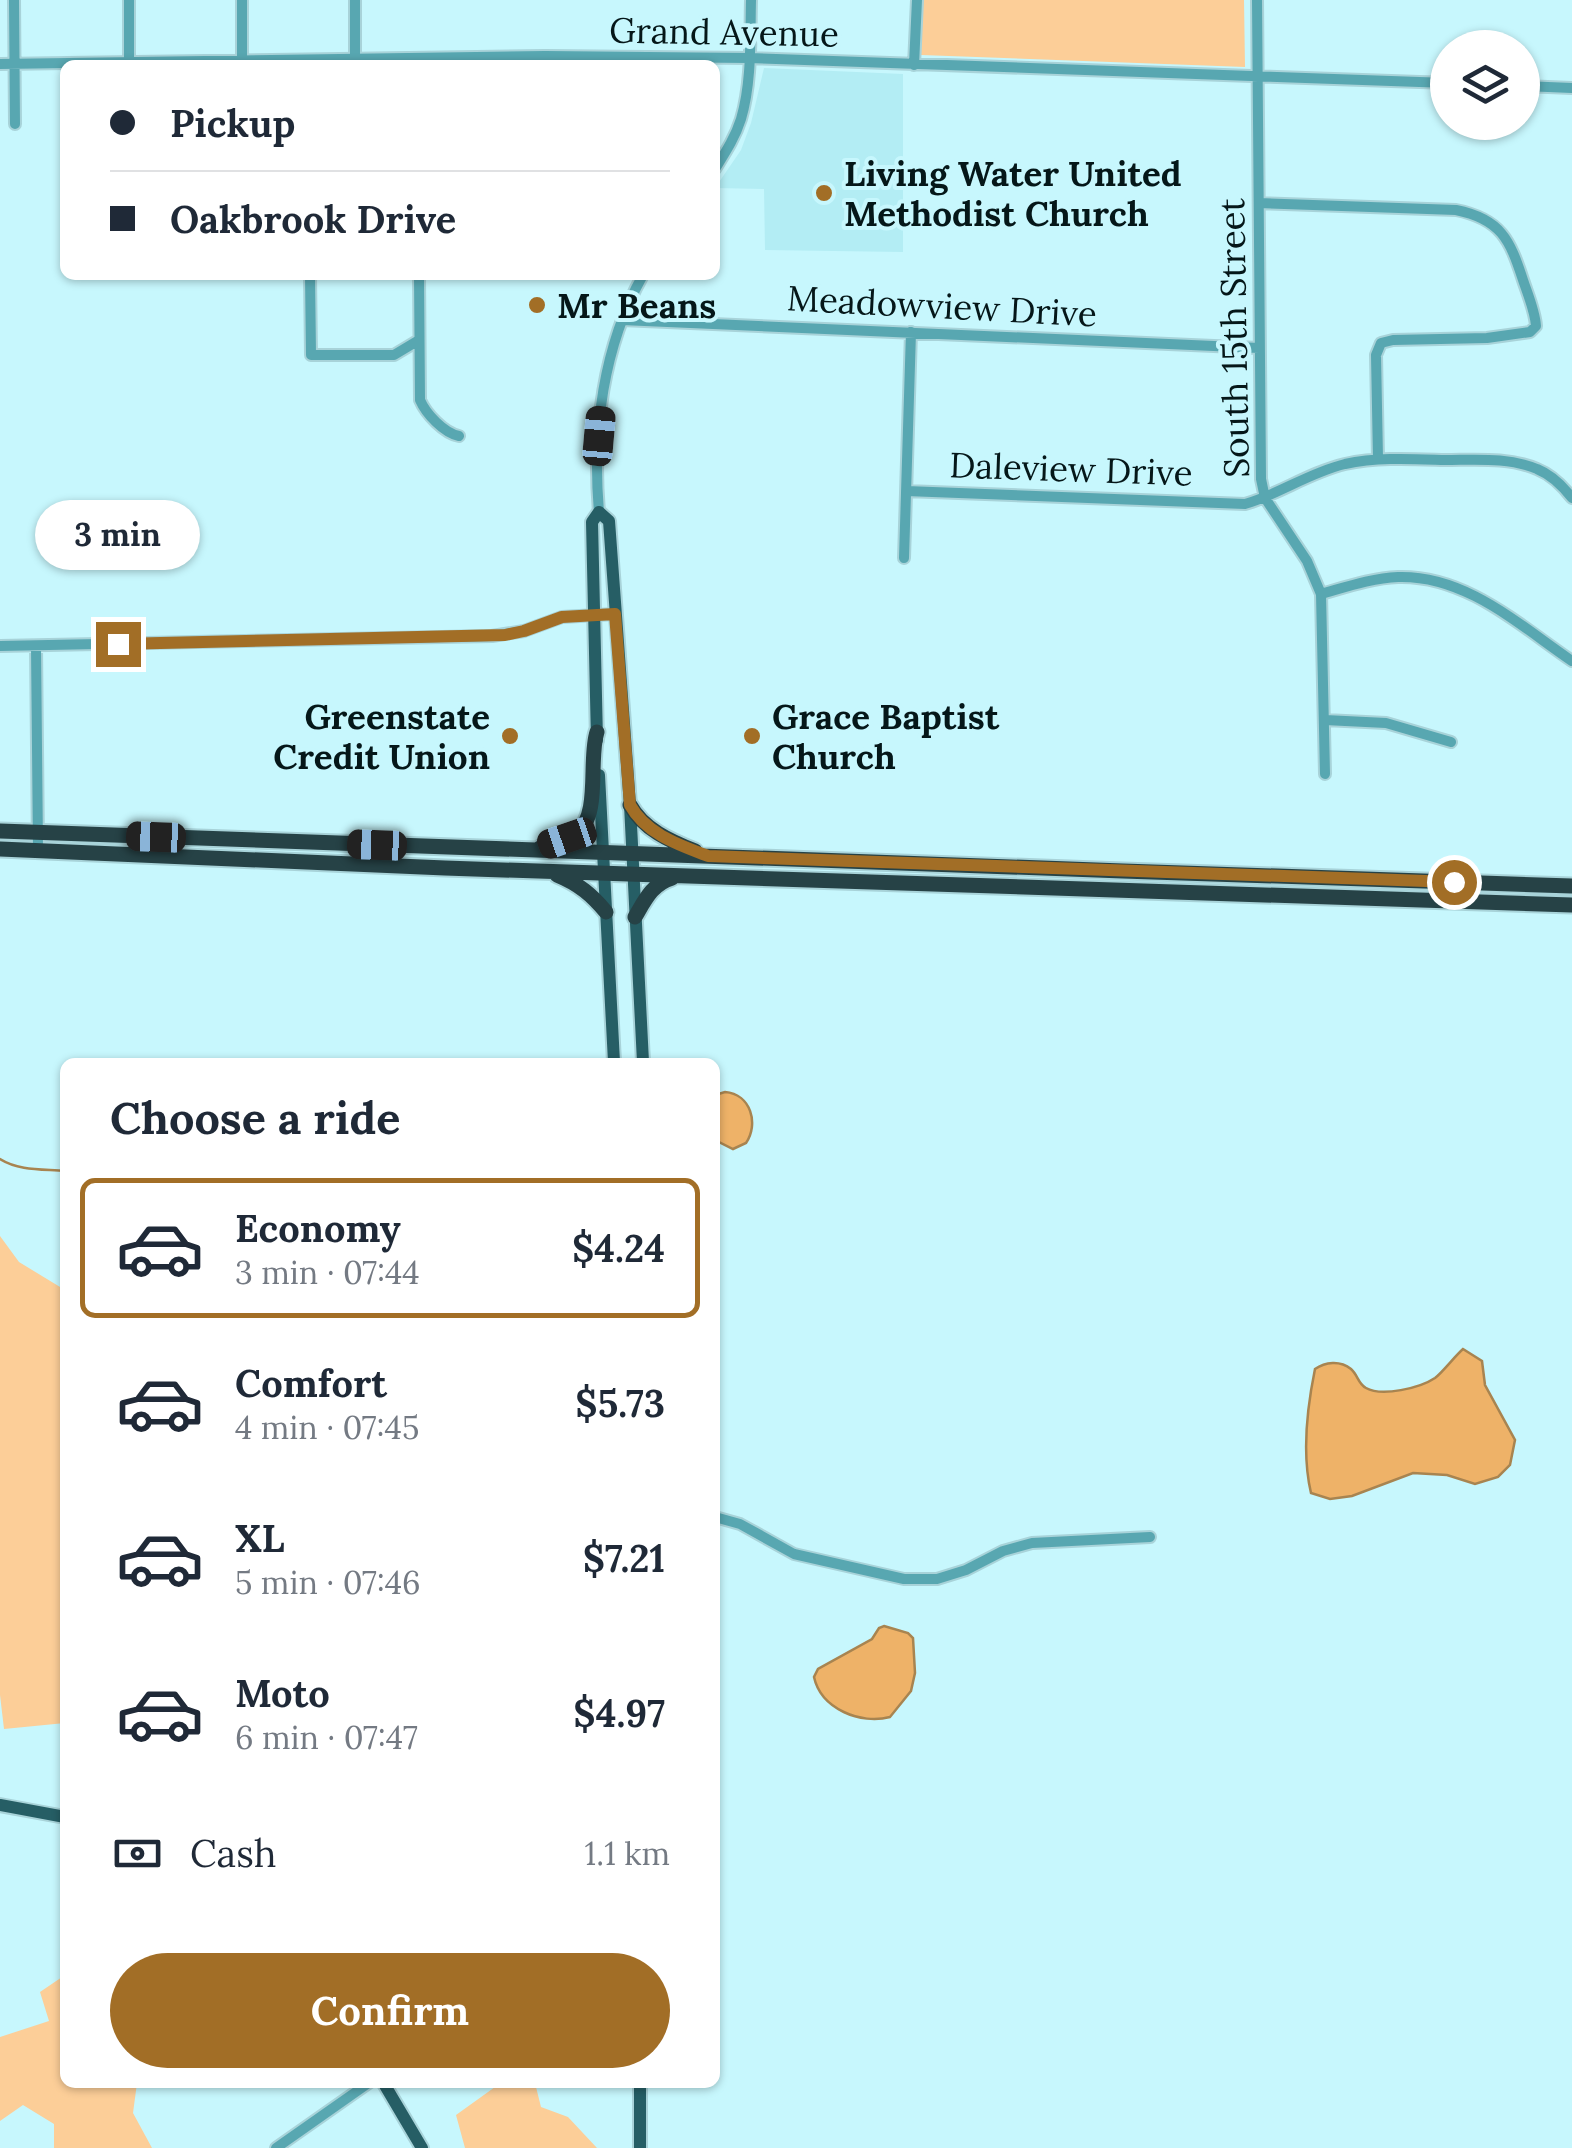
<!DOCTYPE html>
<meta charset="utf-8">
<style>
:root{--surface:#fff;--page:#f6f6f7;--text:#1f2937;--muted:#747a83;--line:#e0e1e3;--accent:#a26e26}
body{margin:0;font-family:Lora,serif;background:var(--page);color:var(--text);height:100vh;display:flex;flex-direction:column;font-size:38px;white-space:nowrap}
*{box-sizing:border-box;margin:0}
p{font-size:32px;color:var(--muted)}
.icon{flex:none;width:55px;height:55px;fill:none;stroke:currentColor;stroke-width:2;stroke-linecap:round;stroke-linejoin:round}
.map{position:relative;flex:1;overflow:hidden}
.side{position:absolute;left:60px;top:1058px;width:660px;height:1030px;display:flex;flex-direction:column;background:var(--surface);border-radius:15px;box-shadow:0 2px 8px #0004}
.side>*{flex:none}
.guide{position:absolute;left:60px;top:60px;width:660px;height:220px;border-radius:15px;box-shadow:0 2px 8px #0004;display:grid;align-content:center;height:220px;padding:0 50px;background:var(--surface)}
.controls{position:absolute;left:1430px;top:30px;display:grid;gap:20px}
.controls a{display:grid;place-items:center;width:110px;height:110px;border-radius:50%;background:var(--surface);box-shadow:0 2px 8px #0004;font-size:50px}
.end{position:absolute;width:45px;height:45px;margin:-22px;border:12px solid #a26e26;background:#fff;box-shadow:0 0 0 5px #fff}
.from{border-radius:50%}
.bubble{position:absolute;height:70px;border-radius:35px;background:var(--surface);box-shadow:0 2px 8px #0004;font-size:32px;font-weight:800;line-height:70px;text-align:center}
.car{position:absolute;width:30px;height:60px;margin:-30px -15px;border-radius:12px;box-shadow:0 0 8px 2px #0007;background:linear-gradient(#222 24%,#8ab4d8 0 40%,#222 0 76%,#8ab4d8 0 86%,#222 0)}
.guide b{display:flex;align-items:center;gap:35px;height:95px;font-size:38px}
.guide b+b{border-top:2px solid var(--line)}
.guide i{width:25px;height:25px;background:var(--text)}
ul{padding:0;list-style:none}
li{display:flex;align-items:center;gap:30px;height:140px;margin:0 20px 15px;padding:0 30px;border:5px solid transparent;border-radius:15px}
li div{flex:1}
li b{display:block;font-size:38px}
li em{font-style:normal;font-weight:800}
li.current{border-color:var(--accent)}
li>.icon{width:90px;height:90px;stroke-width:1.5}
h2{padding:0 50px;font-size:45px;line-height:120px}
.pay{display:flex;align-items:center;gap:25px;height:110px;padding:0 50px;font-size:38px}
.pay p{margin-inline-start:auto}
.primary-button{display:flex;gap:20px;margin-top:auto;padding:20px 50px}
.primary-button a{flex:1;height:115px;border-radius:60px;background:var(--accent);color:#fff;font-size:40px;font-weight:800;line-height:115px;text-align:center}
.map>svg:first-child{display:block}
</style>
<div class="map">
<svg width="1572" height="2148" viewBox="0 0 1572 2148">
<rect width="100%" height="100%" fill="#c7f7fd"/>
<!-- built -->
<path fill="#b3edf4" d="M764,68L903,74V252L765,250L764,189L715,188L741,150L751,123Z"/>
<!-- green -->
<path fill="#fcce98" d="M923,0H1244L1245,67L921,55Z
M0,1236L19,1262L65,1290V1723L4,1729L0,1695Z
M65,1975V2082L137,2083L133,2113L152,2148H54V2124L23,2105L0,2121V2037L49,2021L40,1992Z
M495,2083H535L541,2107L568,2117L597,2148H465L456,2115L495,2087Z"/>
<!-- water -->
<path fill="#eeb268" stroke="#a88450" stroke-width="2.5" d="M725,1092C751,1094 759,1124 746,1143L733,1149L715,1140V1095Z
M1463,1349L1482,1361L1485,1385L1515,1440L1510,1465L1498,1477L1475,1484L1447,1475L1413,1473L1352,1496L1330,1499L1311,1493C1302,1455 1307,1408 1315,1369C1325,1362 1340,1360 1351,1369C1358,1375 1358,1384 1366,1388C1382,1397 1420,1388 1435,1378C1443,1372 1454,1357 1463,1349Z
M884,1626L908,1633L913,1638L915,1673L911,1691L890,1717C861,1725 821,1709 814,1677L818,1669L872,1639L879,1628Z"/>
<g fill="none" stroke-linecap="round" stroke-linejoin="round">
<!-- stream -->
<path stroke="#a88450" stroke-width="2.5" d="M0,1159C19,1171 43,1169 65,1171"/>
<!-- minor casing -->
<g stroke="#a8d3d9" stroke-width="14">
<path id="minor" d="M14,0L15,124
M129,0V62
M355,0V59
M1257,0L1261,479L1265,498L1307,561L1321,594L1325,774
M242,61V0
M0,64L545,56L749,58L1448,83
M914,65L917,0
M1522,86L1572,88
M715,169C725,153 735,138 741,119C752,82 750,39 751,0
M1259,203L1456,210C1501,219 1510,240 1523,280C1528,295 1535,311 1536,326L1530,332L1487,338L1393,340L1381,343L1376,355L1378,459
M310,275L311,355H394L419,340
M419,275L420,400C426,414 444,433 459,436
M622,320L1259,348
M906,491L1245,504C1280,494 1308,473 1345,464C1378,457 1412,459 1445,460C1476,460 1509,457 1537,469C1552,475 1562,485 1572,498
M599,512C592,432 603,346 643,275
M904,558L911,332
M1321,594C1346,587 1372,578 1398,577C1466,575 1519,625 1572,661
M0,646L492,636L524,631L562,617L615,614
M36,646L38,850
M1325,720L1386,723L1451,742
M715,1517L740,1524L794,1554L904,1579H937L966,1570L1003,1551L1032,1543L1150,1537
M276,2148L370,2082"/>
</g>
<!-- major casing -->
<g stroke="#a8d3d9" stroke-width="16">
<path id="major" d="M597,740L592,522L599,512L609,521L630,805L643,1062
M599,775L614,1062
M0,1805L65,1817
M383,2082L422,2148
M640,2148V2082"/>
</g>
<!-- highway casing -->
<g stroke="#a8d3d9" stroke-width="19">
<path id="highway" d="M630,805C643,829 670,841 695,851
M0,831C524,852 1048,868 1572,886
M540,848C552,843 567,840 577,833C601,815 588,759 597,732
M0,849L445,868L1572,905
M557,875C579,884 592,895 606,912
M635,917C645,900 652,884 672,878"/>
</g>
<!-- minor -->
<use href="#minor" stroke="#58a7b1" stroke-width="10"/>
<!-- major -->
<use href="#major" stroke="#265e65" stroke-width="12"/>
<!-- highway -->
<use href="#highway" stroke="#264246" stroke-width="15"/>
</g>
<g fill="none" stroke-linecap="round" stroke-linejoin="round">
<!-- route -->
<path stroke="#a26e26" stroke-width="12" d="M118,644L505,635L524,631L562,617L615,614L630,805C646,834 679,845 708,856L1454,882"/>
</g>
<!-- markers -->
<g fill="#a26e26" stroke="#c7f7fd" stroke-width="4">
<circle cx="824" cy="193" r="10"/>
<circle cx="537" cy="305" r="10"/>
<circle cx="510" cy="736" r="10"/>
<circle cx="752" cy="736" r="10"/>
</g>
<g text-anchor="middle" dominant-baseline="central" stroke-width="8" stroke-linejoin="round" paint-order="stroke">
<!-- street labels -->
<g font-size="35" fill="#051719" stroke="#c7f7fd">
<text transform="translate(724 32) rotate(1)">Grand Avenue</text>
<text transform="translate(942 306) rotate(3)">Meadowview Drive</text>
<text transform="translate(1234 338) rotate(-91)">South 15th Street</text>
<text transform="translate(1071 469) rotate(2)">Daleview Drive</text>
</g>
<!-- poi labels -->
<g font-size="35" font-weight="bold" fill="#051719" stroke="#c7f7fd" text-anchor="start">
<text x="844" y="173">Living Water United<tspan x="844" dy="40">Methodist Church</tspan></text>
<text x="557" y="305">Mr Beans</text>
<text x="490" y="716" text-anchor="end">Greenstate<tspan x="490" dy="40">Credit Union</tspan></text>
<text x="772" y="716">Grace Baptist<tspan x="772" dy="40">Church</tspan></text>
</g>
</g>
</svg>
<div class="controls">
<a><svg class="icon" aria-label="layers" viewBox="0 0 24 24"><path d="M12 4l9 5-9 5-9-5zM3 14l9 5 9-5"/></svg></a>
</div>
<i class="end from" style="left:1454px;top:882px"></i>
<i class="end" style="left:118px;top:644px"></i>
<div class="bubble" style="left:35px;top:500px;width:165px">3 min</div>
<i class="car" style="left:599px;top:436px;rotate:5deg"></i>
<i class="car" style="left:156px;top:837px;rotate:272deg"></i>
<i class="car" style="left:567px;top:838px;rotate:251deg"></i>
<i class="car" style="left:377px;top:845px;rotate:272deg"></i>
<div class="guide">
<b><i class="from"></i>Pickup</b>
<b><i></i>Oakbrook Drive</b>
</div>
<section class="side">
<h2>Choose a ride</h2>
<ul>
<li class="current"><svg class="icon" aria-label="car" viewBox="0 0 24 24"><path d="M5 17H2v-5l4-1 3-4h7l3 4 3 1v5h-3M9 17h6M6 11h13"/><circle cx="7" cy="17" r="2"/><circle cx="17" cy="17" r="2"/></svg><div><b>Economy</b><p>3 min · 07:44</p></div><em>$4.24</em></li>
<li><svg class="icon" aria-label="car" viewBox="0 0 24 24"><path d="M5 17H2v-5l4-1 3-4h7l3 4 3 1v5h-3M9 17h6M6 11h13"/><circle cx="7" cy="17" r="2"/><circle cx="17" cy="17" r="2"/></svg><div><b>Comfort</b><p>4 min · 07:45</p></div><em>$5.73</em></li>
<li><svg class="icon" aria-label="car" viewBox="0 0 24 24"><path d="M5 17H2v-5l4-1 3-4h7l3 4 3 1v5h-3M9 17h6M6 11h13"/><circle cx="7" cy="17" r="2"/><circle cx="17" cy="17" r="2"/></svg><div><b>XL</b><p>5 min · 07:46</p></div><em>$7.21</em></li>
<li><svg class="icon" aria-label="car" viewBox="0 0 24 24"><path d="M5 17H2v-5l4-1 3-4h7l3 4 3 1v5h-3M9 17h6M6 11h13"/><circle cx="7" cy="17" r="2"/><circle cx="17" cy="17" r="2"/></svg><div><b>Moto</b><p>6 min · 07:47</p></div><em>$4.97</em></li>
</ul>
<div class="pay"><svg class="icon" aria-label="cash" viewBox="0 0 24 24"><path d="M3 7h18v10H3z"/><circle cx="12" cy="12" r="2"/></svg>Cash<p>1.1 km</p></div>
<div class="primary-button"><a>Confirm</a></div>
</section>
</div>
